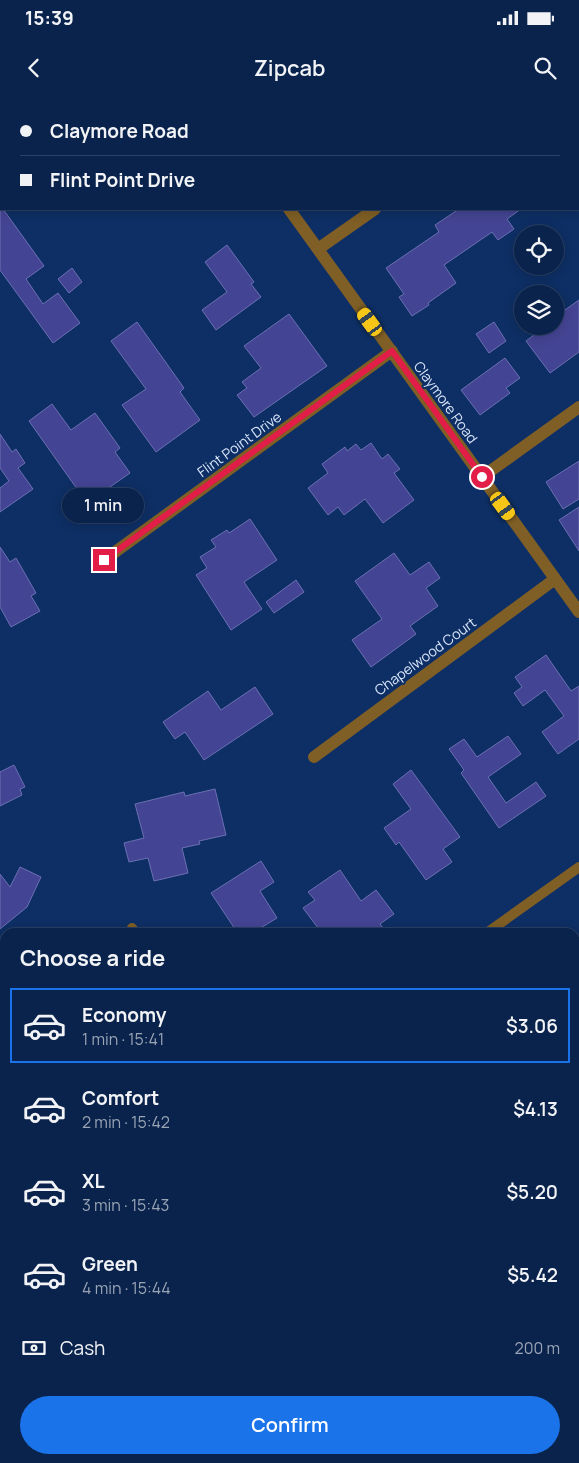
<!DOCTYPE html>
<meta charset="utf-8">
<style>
:root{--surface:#0a234c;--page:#132b53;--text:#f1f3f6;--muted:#99a4b5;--line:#2a4064;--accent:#1a73e8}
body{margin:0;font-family:Manrope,sans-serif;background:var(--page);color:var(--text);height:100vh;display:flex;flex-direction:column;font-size:19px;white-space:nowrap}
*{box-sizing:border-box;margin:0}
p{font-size:16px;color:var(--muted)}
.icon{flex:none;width:28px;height:28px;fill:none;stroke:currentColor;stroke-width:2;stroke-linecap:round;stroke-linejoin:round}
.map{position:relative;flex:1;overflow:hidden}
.sheet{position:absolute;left:0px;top:828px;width:580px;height:536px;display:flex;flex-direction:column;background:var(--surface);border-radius:15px 15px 0 0;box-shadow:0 2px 12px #0003,0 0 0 1px var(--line)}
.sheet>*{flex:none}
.top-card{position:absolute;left:0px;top:0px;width:580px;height:110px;box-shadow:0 2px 12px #0003,0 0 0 1px var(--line);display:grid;align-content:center;height:110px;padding:0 20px;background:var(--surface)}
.fabs{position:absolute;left:514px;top:125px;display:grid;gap:10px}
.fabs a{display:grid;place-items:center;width:50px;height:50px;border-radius:50%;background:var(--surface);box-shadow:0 2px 12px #0003,0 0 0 1px var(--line);font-size:25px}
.end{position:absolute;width:22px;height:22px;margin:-11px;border:6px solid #e11d48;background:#fff;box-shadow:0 0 0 2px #fff}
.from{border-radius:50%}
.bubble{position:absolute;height:35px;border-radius:18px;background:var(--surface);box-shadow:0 2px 12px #0003,0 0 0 1px var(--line);font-size:16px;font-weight:600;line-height:35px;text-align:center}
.car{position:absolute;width:15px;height:30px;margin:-15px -8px;border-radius:6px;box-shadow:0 0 4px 1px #0007;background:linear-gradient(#f5c518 24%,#345 0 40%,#f5c518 0 76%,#345 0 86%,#f5c518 0)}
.top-card b{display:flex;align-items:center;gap:18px;height:48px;font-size:19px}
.top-card b+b{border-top:1px solid var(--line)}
.top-card i{width:12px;height:12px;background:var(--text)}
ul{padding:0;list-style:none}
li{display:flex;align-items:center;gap:15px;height:75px;margin:0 10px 8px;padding:0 10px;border:2px solid transparent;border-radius:0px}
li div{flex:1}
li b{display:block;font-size:19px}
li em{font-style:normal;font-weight:600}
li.selected{border-color:var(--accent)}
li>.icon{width:45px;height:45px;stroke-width:1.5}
h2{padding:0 20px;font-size:22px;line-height:60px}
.pay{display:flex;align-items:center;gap:12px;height:55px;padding:0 20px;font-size:19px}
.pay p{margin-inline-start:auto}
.cta{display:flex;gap:10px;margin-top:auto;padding:10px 20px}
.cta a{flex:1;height:58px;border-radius:30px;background:var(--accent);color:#fff;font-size:20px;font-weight:600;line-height:58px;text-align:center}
.status{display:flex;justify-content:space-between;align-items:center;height:35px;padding:0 25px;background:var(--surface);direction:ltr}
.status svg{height:14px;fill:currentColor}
header{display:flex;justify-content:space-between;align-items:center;height:65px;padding:0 20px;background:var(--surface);font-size:22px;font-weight:600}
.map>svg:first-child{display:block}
</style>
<div class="status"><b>15:39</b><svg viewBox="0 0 49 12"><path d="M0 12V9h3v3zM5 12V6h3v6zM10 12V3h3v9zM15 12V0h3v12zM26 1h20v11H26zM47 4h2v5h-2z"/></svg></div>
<header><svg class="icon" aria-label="back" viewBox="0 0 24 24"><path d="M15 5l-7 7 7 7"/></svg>Zipcab<svg class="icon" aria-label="search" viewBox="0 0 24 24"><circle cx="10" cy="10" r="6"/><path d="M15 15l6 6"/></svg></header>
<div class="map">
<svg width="579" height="1363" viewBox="0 0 579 1363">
<rect width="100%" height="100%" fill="#0e2f65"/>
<!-- building -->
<path fill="#444494" stroke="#6b70b2" d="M0,105L1,109H3L44,166L26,179L43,204L58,193L80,223L53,243L0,170Z
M459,109H521L507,119L514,129L498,140L492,132L444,165L456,183L428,203L429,205L412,216L399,197L404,194L386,168L439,132L435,125Z
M227,145L254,182L251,184L261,197L216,230L202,210L227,192L205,162Z
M72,168L82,182L69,193L58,179Z
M579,200V252L550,273L526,241L546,226H555V217Z
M289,214L327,266L254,317L237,295L247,288L242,282L261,268L244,246Z
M137,222L184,288L180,292L200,320L156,352L122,305L146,289L111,241Z
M494,222L506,241L489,253L476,234Z
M505,258L520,278L506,288L510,293L480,315L461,290Z
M52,304L71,330L95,313L120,348L115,352L130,373L87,403L29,321Z
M0,334L12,352L16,349L25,363L18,368L33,389L0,412V388L9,381L0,368Z
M371,343L382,359L388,354L400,369L394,373L414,400L383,423L365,399L344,415L338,407L328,415L308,388L328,373L322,364L345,347L347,351L356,344L361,350Z
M579,361V399L563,409L546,382Z
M579,407V451L559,420Z
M250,419L277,460L244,482L262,509L231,530L196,475L207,468L200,457L216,447L211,440L227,430L229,433Z
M0,447L10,462L16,458L36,493L31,496L40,511L11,527L0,507Z
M394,453L410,475L429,462L440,478L426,488L438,506L410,526L416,534L371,567L352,540L382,519L355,481Z
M296,480L304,492L274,513L266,502Z
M546,555L571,591L579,586V639L558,654L542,632L564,616L545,590L523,606L514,593L522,587L515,577Z
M255,587L273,614L204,660L185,632L175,639L163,622L208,591L221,610Z
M508,636L521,654L488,677L506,703L536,682L546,696L499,728L461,673L464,670L449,649L464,639L477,657Z
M14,665L25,687L20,689L22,695L0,706V672Z
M411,670L460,737L443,749L452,762L426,780L399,742L396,745L384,728L411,709L393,684Z
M215,689L226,735L199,741L200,744L182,748L188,773L154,781L148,758L129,762L124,743L144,738L135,704L184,692L185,696Z
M261,761L274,782L260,791L277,818L254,832H237L211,793Z
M20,767L41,777L27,807L0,829V774L10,787Z
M340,770L361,801L376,790L394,814L380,824L386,832H321L303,808L315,800L308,792Z"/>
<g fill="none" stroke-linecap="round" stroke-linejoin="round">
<!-- service -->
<path stroke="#7f5f25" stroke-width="10" d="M132,828L135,832
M488,832L579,767
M181,1359L183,1363
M151,1363L153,1359"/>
<!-- minor -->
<path stroke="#7f5f25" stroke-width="12" d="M211,0L212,1
M527,1L529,0
M289,109L579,512
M318,149L375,109
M482,377L579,307
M104,460L392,251
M314,657L555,479"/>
</g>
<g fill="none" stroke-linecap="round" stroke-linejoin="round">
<!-- route -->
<path stroke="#e11d48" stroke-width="6" d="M104,460L392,251L482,377"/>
</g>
<g text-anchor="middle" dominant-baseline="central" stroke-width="4" stroke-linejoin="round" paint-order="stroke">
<!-- street labels -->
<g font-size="14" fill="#dae7fb" stroke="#0e2f65">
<text transform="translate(446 302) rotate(54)">Claymore Road</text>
<text transform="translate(239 344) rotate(-36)">Flint Point Drive</text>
<text transform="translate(425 556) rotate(-36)">Chapelwood Court</text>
</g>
</g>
</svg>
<div class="fabs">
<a><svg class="icon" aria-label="locate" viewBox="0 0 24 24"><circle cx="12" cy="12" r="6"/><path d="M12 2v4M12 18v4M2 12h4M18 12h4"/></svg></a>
<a><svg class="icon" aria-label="layers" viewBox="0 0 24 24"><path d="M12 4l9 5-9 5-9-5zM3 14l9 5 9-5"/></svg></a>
</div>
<i class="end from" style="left:482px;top:377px"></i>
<i class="end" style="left:104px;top:460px"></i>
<div class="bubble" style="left:62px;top:388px;width:82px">1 min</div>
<i class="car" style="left:370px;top:222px;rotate:324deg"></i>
<i class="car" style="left:503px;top:406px;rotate:144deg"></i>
<div class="top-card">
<b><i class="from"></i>Claymore Road</b>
<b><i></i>Flint Point Drive</b>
</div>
<section class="sheet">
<h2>Choose a ride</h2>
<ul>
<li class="selected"><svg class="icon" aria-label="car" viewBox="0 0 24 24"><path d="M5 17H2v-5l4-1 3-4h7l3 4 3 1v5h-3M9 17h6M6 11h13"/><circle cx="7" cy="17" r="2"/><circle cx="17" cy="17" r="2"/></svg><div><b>Economy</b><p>1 min · 15:41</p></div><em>$3.06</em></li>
<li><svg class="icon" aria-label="car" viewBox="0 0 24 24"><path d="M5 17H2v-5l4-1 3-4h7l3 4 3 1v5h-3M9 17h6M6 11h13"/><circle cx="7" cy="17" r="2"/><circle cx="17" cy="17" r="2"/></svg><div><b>Comfort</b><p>2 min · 15:42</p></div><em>$4.13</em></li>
<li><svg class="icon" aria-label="car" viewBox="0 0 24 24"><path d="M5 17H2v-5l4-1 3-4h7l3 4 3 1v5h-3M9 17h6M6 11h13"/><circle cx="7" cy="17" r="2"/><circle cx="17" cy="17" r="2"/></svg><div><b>XL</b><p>3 min · 15:43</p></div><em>$5.20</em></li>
<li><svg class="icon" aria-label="car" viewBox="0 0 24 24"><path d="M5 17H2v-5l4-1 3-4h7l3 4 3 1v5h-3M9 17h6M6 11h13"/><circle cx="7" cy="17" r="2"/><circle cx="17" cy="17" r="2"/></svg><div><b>Green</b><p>4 min · 15:44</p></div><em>$5.42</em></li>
</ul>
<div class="pay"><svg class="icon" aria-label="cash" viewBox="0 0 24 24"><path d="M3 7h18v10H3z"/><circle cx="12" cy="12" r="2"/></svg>Cash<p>200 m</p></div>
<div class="cta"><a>Confirm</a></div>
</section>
</div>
